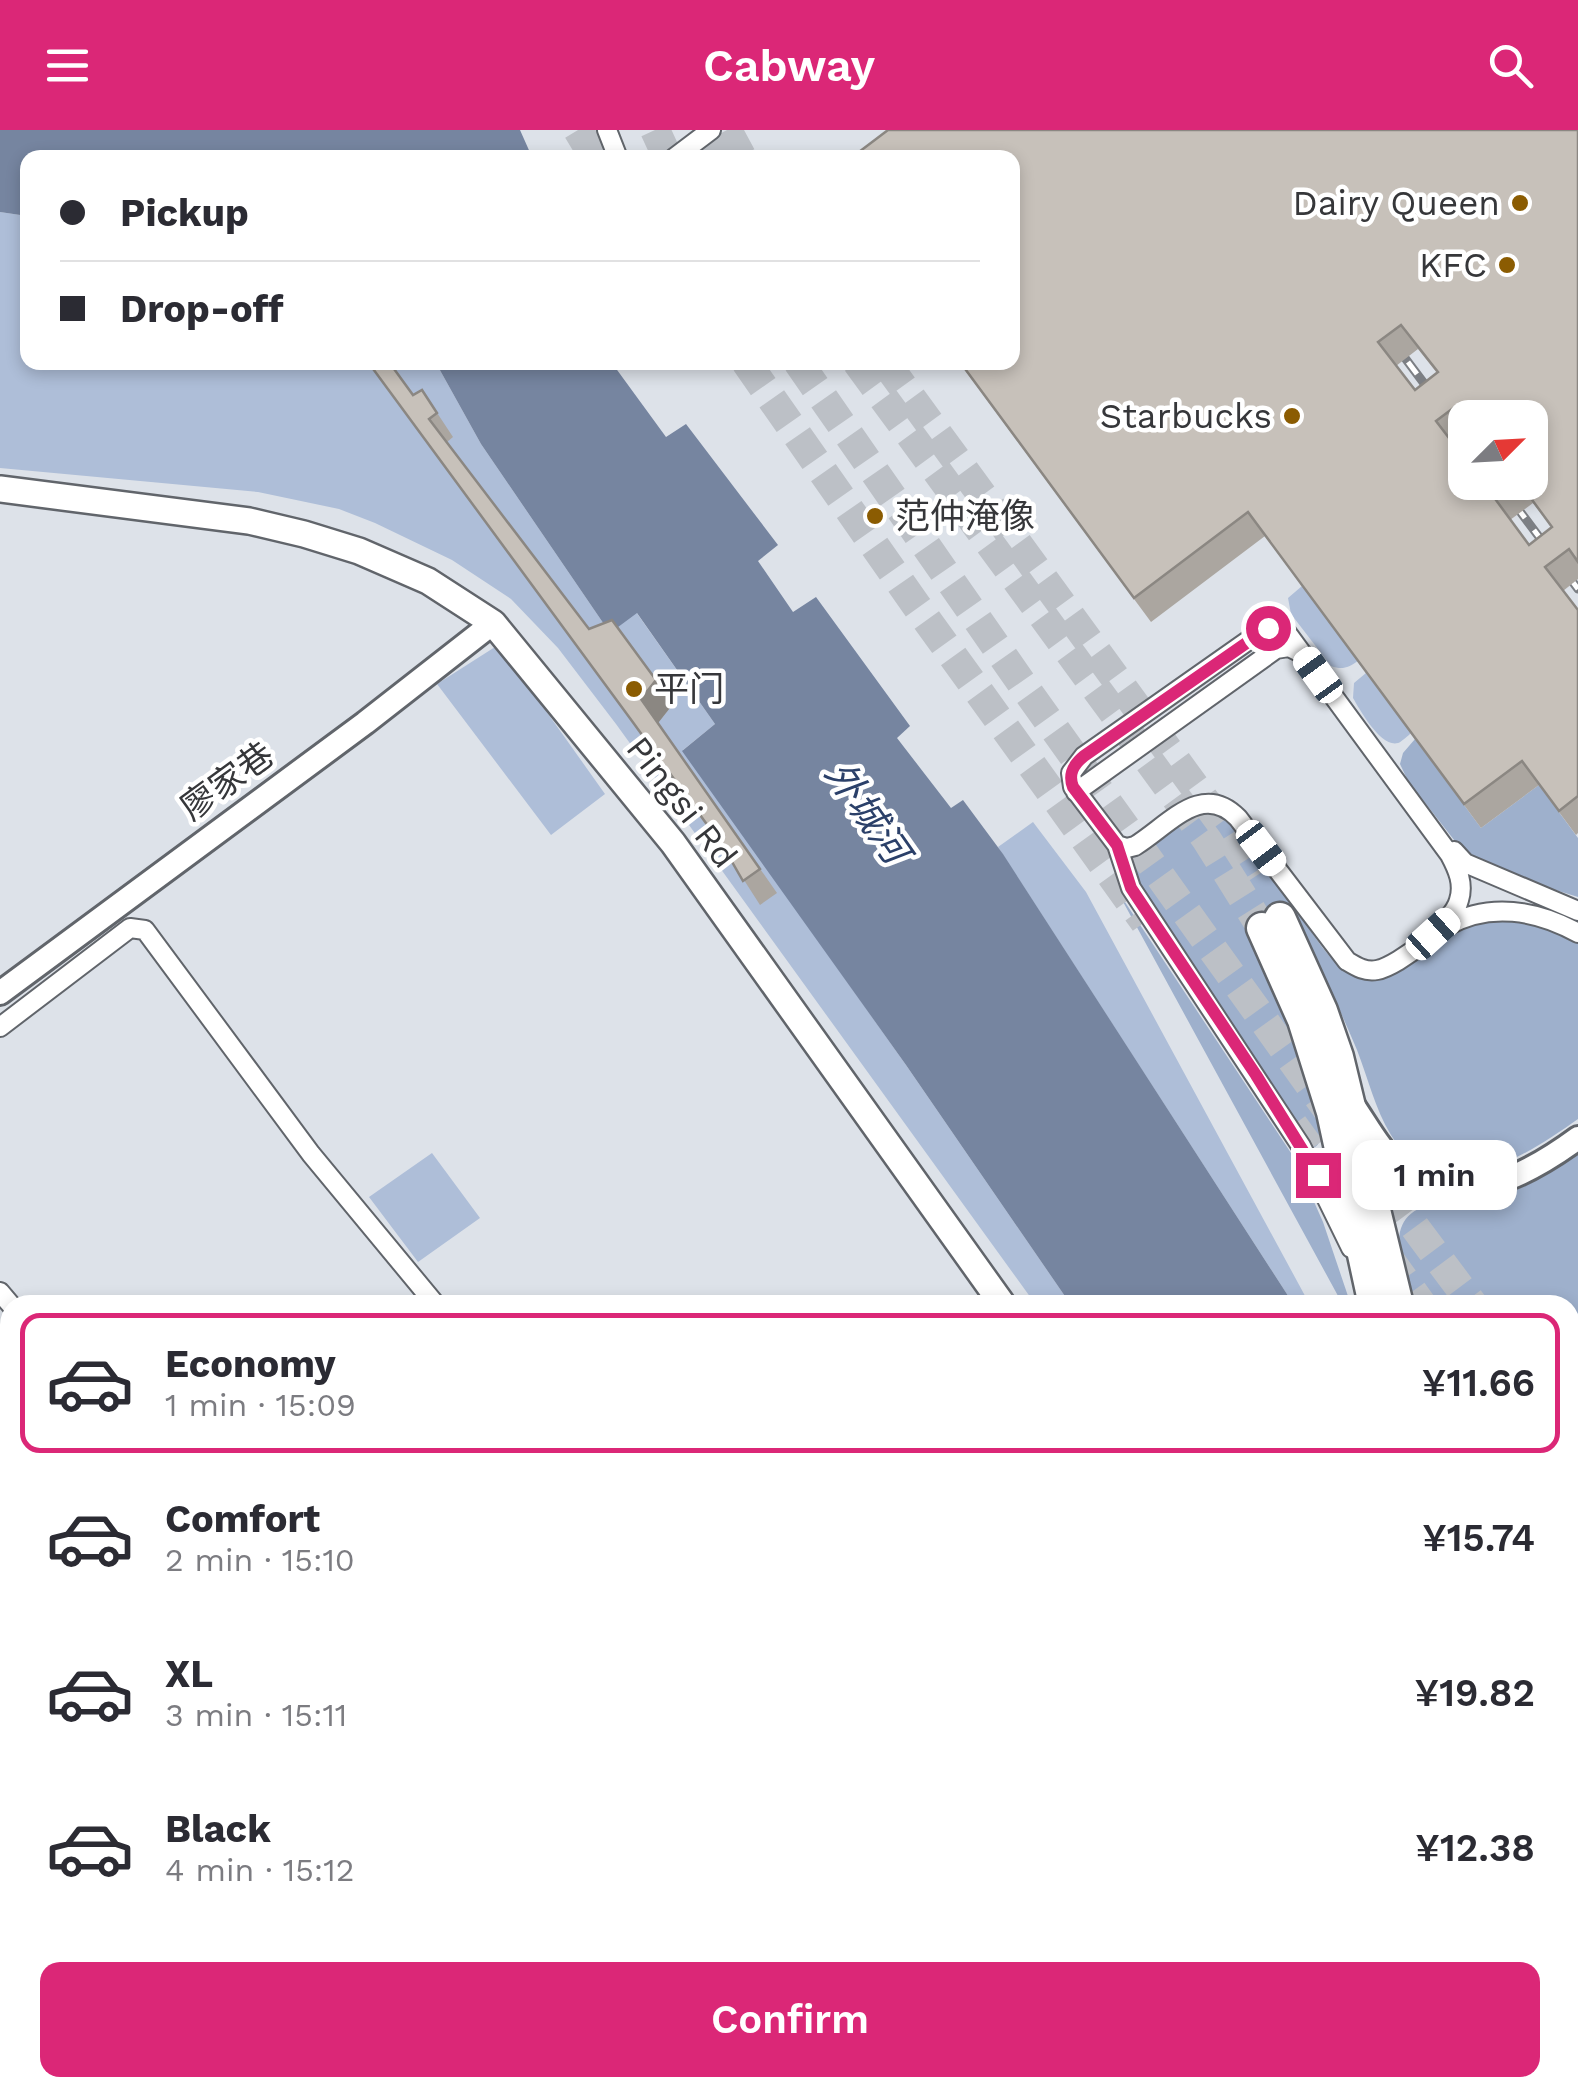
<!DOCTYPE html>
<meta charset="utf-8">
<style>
:root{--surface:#fff;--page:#f2f2f3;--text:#2b2b33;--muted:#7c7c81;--line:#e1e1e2;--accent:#db2777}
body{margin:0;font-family:"Work Sans","Noto Sans SC",sans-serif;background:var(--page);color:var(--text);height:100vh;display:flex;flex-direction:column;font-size:38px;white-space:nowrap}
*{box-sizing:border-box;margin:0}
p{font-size:32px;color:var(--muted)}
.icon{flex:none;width:55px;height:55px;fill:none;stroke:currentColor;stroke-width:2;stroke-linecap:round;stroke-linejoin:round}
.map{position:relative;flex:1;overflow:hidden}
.side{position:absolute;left:0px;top:1165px;width:1580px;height:802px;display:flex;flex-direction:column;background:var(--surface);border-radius:30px 30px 0 0;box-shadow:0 5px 15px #0003}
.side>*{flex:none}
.banner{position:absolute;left:20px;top:20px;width:1000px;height:220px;border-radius:20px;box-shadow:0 5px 15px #0003;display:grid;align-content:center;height:220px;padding:0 40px;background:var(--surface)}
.needle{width:65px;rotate:66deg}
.fabs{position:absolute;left:1448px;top:270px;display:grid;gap:20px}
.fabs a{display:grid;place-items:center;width:100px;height:100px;border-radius:20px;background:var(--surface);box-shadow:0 5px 15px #0003;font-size:50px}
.end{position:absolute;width:45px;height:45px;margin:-22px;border:12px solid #db2777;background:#fff;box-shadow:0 0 0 5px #fff}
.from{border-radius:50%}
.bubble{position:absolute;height:70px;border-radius:20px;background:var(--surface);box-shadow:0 5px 15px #0003;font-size:32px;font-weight:600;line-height:70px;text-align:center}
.car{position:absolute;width:30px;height:60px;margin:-30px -15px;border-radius:12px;box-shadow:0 0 8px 2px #0007;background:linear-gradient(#fff 24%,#345 0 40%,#fff 0 76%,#345 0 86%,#fff 0)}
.banner b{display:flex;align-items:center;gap:35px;height:95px;font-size:38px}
.banner b+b{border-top:2px solid var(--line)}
.banner i{width:25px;height:25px;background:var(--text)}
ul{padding:18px 0 0;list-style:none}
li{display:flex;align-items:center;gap:30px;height:140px;margin:0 20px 15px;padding:0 20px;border:5px solid transparent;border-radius:20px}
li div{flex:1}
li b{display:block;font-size:38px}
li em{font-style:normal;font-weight:600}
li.on{border-color:var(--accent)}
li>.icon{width:90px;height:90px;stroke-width:1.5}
.action{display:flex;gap:20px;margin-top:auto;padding:20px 40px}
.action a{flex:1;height:115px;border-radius:20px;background:var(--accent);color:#fff;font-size:40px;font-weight:600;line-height:115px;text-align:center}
header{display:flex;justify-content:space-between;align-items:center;height:130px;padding:0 40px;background:var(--accent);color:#fff;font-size:45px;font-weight:600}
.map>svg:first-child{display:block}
</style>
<header><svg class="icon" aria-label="menu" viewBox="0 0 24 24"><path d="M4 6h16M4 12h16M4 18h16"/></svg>Cabway<svg class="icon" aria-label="search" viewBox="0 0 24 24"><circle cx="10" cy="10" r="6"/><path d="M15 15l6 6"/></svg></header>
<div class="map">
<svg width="1578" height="1966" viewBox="0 0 1578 1966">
<rect width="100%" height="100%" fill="#dde2e9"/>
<!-- green -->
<path fill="#aebed8" d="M0,82L27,86L28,232L436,233L481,314L610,503L636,482L715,594L683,620L906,935L1071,1175H1036L616,594L558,518L511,469L452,430L375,393L339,379L258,362L0,338Z
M1302,456L1358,531C1348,538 1342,540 1331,536L1291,484L1288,468Z
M495,517L519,543L605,664L551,705L437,554Z
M1366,543L1411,603C1409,605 1400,613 1398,613C1381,618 1360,580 1353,568L1354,553Z
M1033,692L1086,762L1310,1175H1294L998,717Z
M432,1023L480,1088L418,1132L369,1067Z"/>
<!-- forest -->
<path fill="#9eb0cc" d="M1415,609L1481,698L1539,655L1578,708V767L1530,752L1469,724L1458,715L1408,651L1400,634L1403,623Z
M1218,681L1235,696C1258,727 1281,759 1303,790C1316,808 1329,830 1348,843C1386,869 1422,812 1453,798C1494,779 1542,790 1578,813V989C1524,1027 1440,1083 1391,1005C1375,979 1368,948 1357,920C1336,870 1313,821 1286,775L1244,794C1259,828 1329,981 1320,1010C1317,1018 1315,1017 1308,1019L1142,765L1129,728L1193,682Z
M1115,757L1295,1029L1323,1092L1351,1175H1343Z
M1578,1019V1303L1570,1308V1175H1411C1401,1131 1378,1078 1444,1073C1460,1072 1476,1074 1491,1070C1523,1061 1552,1039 1578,1019Z"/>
<!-- water -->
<path fill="#7685a0" d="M0,0H520L532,27L28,28L27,86L0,82Z
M436,233H612L666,307L686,294L778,415L758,431L793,482L816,467L910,596L897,608L951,678L963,670L1003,724L1294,1175H1071L906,935L682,621L715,594L637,483L610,503L481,314Z
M1570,1587L1578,1595V1887L1570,1879Z"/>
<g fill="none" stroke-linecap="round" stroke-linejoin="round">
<!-- primary-tunnel -->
<path stroke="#bcc0c6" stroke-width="30" stroke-dasharray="30 15" stroke-linecap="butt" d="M700,0L715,28
M727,0L742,28
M857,232L1207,710L1262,798
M885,232L1227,701L1256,746"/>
<!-- trunk-tunnel -->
<path stroke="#bcc0c6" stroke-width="30" stroke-dasharray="30 15" stroke-linecap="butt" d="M578,0L595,28
M655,0L668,28
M746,232L916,475L1145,792
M798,232L1025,558L1328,980
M1293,995L1354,1079
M1361,1025L1473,1175
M1386,1125L1422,1175
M1570,1279L1578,1287"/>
<!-- minor casing -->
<g stroke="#61656b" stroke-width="22">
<path id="minor" d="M607,0L618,28
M674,28L711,0
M1076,662L1276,519L1289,517L1303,524
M1117,715L1127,718L1135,716C1169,695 1202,651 1238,688L1347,831C1357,837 1365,842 1377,840C1399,836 1454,792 1459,770C1464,754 1458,740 1450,725L1287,503L1276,497L1259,503L1084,626L1071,643L1073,657L1117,715L1131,758L1301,1016L1351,1118
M1454,721L1465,733L1578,781
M1447,796C1489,772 1537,780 1578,803
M0,897L130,798L145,800L311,1024L436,1175
M0,1162L11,1175
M0,1329L10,1341
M0,1591L10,1598
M127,1966L137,1958"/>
</g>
<!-- tertiary casing -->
<g stroke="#61656b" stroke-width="28">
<path id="tertiary" d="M0,863L365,593L493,493
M1355,978C1369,999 1382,1023 1402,1039C1458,1084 1529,1044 1578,1008
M0,1779L10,1772
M628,1958L635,1966"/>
</g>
<!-- secondary casing -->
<g stroke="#61656b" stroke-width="30">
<path id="secondary" d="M0,359L249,391L304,404L359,421L428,451L493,493L673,713L1003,1175
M1518,1958L1524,1966"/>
</g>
<!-- primary casing -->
<g stroke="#61656b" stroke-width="35">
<path id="primary" d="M1280,788L1322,881L1338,927L1398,1175
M1262,798L1303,890L1332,982L1374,1175
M1570,1334L1578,1328
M1570,1382L1578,1377
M1570,1473L1578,1482
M1570,1507L1578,1516
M817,1966L824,1958
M850,1966L857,1958"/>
</g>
<!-- minor -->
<use href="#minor" stroke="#fff" stroke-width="18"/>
<!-- tertiary -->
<use href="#tertiary" stroke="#fff" stroke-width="22"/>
<!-- secondary -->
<use href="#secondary" stroke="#fff" stroke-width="25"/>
<!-- primary -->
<use href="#primary" stroke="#fff" stroke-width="30"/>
<!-- rail casing -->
<g stroke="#7c7f84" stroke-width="9">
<path id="rail" d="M1390,208L1465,308
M1498,352L1578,459"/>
</g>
<!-- rail -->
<use href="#rail" stroke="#fff" stroke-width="5" stroke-dasharray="15" stroke-linecap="butt"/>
</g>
<!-- wall -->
<path fill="#aba6a0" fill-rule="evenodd" d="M1578,0V449L1563,461L1578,480V703L1576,705L1539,655L1481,698L1265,406L1151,492L959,232H1012ZM1418,219L1437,243L1415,260L1396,236ZM1465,288H1530V352H1465L1454,314L1465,306ZM1533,373L1552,397L1529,415L1510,390Z
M422,260L453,307L447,312L589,499L673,574L658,593L777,763L760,775L726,722L649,615L413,265Z
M1300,1958H1340L1342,1961L1385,1966H1306Z"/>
<!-- shaded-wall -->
<path fill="#8b8782" d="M656,550L673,574L658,593L641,569Z"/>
<!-- building -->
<path fill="#c7c1ba" stroke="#8b8782" stroke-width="2.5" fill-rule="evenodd" d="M888,0H1578V432L1569,419L1545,437L1578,480V666L1559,681L1522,631L1464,674L1248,382L1134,468L960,232H1012V28H851ZM1401,195L1438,242L1415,260L1378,212ZM1460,273L1471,288H1530V352H1519L1552,397L1529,415L1493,366L1511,352H1465V329L1436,291Z
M368,232H389L413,265L422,260L437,283L429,289L589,499L612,490L656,550L641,569L760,739L743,751L724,718L632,591Z
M285,1958H318L323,1963L319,1966H292Z
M459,1958H492L497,1964L495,1966H465Z
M1225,1958H1266L1272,1966H1232Z
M1346,1958H1379L1385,1966H1335Z
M1409,1958H1450L1457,1966H1416Z"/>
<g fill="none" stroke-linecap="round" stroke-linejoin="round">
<!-- route -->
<path stroke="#db2777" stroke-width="12" d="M1268,498L1084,626C1073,635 1068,644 1073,657L1117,715L1131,758L1256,945L1318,1045"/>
</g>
<!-- markers -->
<g fill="#8b5c02" stroke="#fff" stroke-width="4">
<circle cx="1520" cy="73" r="10"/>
<circle cx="1507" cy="135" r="10"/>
<circle cx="1292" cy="286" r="10"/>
<circle cx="875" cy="386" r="10"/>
<circle cx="634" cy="559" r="10"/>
</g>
<g text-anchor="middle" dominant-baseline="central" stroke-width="9" stroke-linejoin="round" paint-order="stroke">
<!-- poi labels -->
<g font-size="35" fill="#36373a" stroke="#fff" text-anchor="end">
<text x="1500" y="73">Dairy Queen</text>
<text x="1487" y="135">KFC</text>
<text x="1272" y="286">Starbucks</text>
<text x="895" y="386" text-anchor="start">范仲淹像</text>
<text x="654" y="559" text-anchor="start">平门</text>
</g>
<!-- street labels -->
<g font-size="35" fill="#36373a" stroke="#fff">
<text transform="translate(227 651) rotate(-36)">廖家巷</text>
<text transform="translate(682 672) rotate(52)">Pingsi Rd</text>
</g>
<!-- water labels -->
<g font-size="38" font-style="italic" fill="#2b4069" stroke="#fff">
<text transform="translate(867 682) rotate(55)">外城河</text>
</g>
</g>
</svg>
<div class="fabs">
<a><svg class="needle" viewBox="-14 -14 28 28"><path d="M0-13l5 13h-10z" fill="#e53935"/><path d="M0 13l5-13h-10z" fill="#7c7c81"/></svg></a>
</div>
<i class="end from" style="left:1268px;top:498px"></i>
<i class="end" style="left:1318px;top:1045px"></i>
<div class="bubble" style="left:1352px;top:1010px;width:165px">1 min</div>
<i class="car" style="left:1318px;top:545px;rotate:324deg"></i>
<i class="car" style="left:1261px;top:718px;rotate:143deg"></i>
<i class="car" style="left:1433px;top:804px;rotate:48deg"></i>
<div class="banner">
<b><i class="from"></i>Pickup</b>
<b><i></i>Drop-off</b>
</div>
<section class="side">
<ul>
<li class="on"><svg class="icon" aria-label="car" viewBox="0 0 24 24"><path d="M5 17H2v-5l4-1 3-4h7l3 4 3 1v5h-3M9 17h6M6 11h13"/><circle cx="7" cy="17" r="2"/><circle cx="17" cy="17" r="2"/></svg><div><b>Economy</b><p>1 min · 15:09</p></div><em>¥11.66</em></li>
<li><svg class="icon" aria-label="car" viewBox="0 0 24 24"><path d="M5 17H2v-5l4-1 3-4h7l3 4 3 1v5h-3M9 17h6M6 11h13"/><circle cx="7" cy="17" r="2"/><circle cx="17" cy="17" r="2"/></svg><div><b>Comfort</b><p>2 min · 15:10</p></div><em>¥15.74</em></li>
<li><svg class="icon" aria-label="car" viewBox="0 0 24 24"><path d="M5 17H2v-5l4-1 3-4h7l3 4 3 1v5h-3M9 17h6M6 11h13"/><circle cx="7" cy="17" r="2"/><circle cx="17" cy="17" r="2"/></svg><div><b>XL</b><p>3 min · 15:11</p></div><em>¥19.82</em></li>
<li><svg class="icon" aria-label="car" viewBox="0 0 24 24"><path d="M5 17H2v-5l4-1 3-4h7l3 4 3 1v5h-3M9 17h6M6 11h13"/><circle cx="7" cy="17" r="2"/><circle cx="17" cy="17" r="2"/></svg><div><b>Black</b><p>4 min · 15:12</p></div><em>¥12.38</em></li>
</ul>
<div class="action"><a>Confirm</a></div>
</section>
</div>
